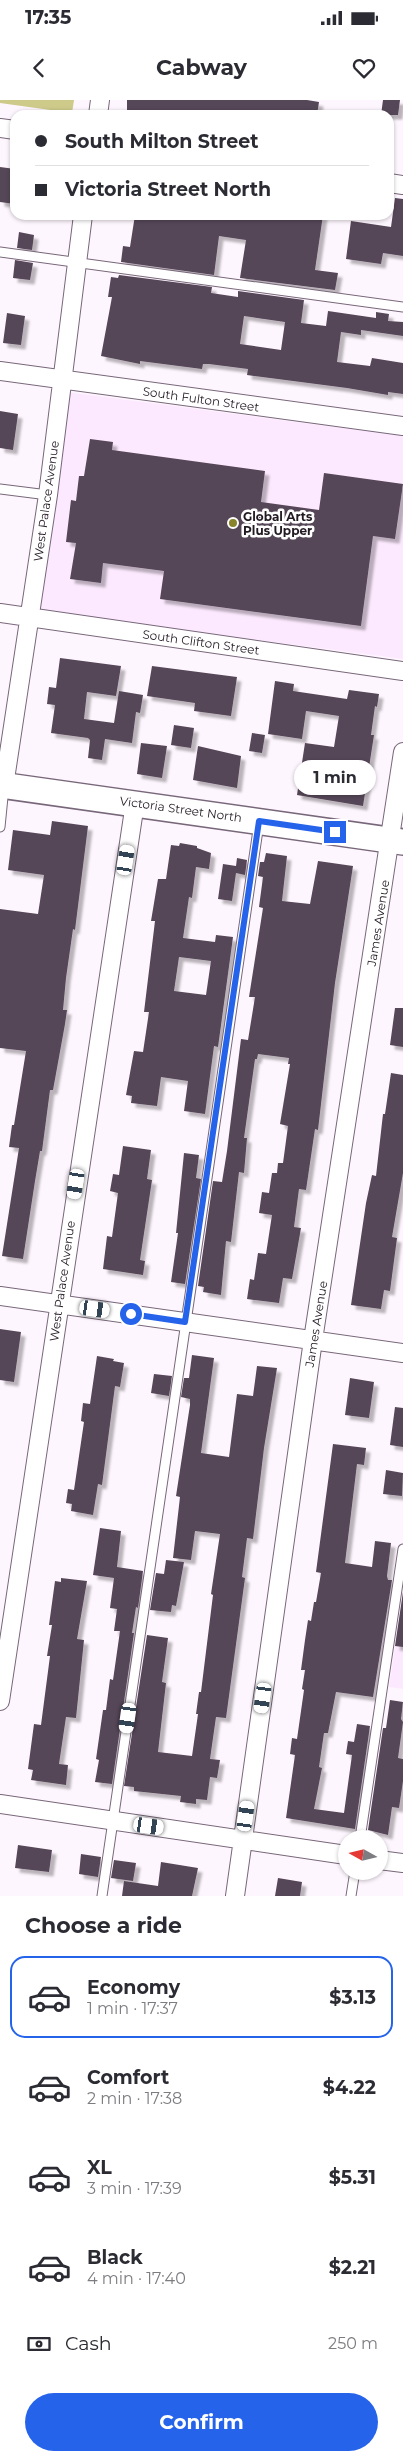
<!DOCTYPE html>
<meta charset="utf-8">
<style>
:root{--surface:#fff;--page:#f7f7f7;--text:#2b2b33;--muted:#7c7c81;--line:#e1e1e2;--accent:#2563eb}
body{margin:0;font-family:Montserrat,sans-serif;background:var(--page);color:var(--text);height:100vh;display:flex;flex-direction:column;font-size:19px;white-space:nowrap}
*{box-sizing:border-box;margin:0}
p{font-size:16px;color:var(--muted)}
.icon{flex:none;width:28px;height:28px;fill:none;stroke:currentColor;stroke-width:2;stroke-linecap:round;stroke-linejoin:round}
.map{position:relative;height:1796px;overflow:hidden}
.sheet{display:flex;flex-direction:column;background:var(--surface);flex:1}
.sheet>*{flex:none}
.hud{position:absolute;left:10px;top:10px;width:384px;height:110px;border-radius:15px;box-shadow:0 1px 4px #0004;display:grid;align-content:center;height:110px;padding:0 25px;background:var(--surface)}
.needle{width:32px;rotate:278deg}
.tools{position:absolute;left:338px;top:1730px;display:grid;gap:10px}
.tools a{display:grid;place-items:center;width:50px;height:50px;border-radius:50%;background:var(--surface);box-shadow:0 1px 4px #0004;font-size:25px}
.end{position:absolute;width:22px;height:22px;margin:-11px;border:6px solid #2563eb;background:#fff;box-shadow:0 0 0 2px #fff}
.from{border-radius:50%}
.bubble{position:absolute;height:35px;border-radius:18px;background:var(--surface);box-shadow:0 1px 4px #0004;font-size:16px;font-weight:700;line-height:35px;text-align:center}
.car{position:absolute;width:15px;height:30px;margin:-15px -8px;border-radius:6px;box-shadow:0 0 4px 1px #0007;background:linear-gradient(#fff 24%,#345 0 40%,#fff 0 76%,#345 0 86%,#fff 0)}
.hud b{display:flex;align-items:center;gap:18px;height:48px;font-size:19px}
.hud b+b{border-top:1px solid var(--line)}
.hud i{width:12px;height:12px;background:var(--text)}
ul{padding:0;list-style:none}
li{display:flex;align-items:center;gap:15px;height:82px;margin:0 10px 8px;padding:0 15px;border:2px solid transparent;border-radius:15px}
li div{flex:1}
li b{display:block;font-size:19px}
li em{font-style:normal;font-weight:700}
li.current{border-color:var(--accent)}
li>.icon{width:45px;height:45px;stroke-width:1.5}
h2{padding:0 25px;font-size:22px;line-height:60px}
.pay{display:flex;align-items:center;gap:12px;height:55px;padding:0 25px;font-size:19px}
.pay p{margin-inline-start:auto}
.button{display:flex;gap:10px;margin-top:auto;padding:10px 25px}
.button a{flex:1;height:58px;border-radius:30px;background:var(--accent);color:#fff;font-size:20px;font-weight:700;line-height:58px;text-align:center}
.status{display:flex;justify-content:space-between;align-items:center;height:35px;padding:0 25px;background:var(--surface);direction:ltr}
.status svg{height:14px;fill:currentColor}
header{display:flex;justify-content:space-between;align-items:center;height:65px;padding:0 25px;background:var(--surface);font-size:22px;font-weight:700}
.map>svg:first-child{display:block}
</style>
<div class="status"><b>17:35</b><svg viewBox="0 0 49 12"><path d="M0 12V9h3v3zM5 12V6h3v6zM10 12V3h3v9zM15 12V0h3v12zM26 1h20v11H26zM47 4h2v5h-2z"/></svg></div>
<header><svg class="icon" aria-label="back" viewBox="0 0 24 24"><path d="M15 5l-7 7 7 7"/></svg>Cabway<svg class="icon" aria-label="heart" viewBox="0 0 24 24"><path d="M12 20l-8-8c-3-5 5-10 8-4 3-6 11-1 8 4z"/></svg></header>
<div class="map">
<svg width="403" height="1796" viewBox="0 0 403 1796">
<defs>
<filter id="shadow"><feDropShadow dx="4.5" dy="4.5" stdDeviation="1" flood-color="#0004"/></filter>
</defs>
<rect width="100%" height="100%" fill="#fef6fe"/>
<!-- built -->
<path fill="#fde9ff" d="M67,292L403,336V559L38,511Z
M403,1492V1589L389,1587Z"/>
<!-- green -->
<path fill="#cdca8a" d="M0,0H74L72,13L0,3Z"/>
<!-- building -->
<path fill="#574658" fill-rule="evenodd" filter="url(#shadow)" d="M127,0H307L319,2L317,15H175L147,11L146,15H127Z
M383,0H400L398,15H381Z
M0,67L15,69V104L0,102Z
M395,98L403,99V156L383,153L381,164L346,159L351,121L391,127Z
M135,115H323L315,170L338,173L335,190L240,178L246,140L219,136L214,175L121,162L123,146L130,147Z
M19,132L34,135L32,150L17,148Z
M15,160L33,163L30,180L13,178Z
M119,175L212,187L211,193L238,197V191L304,200L301,223L326,226L328,211L376,218V212L389,214L388,221L403,222V236L361,230V235L341,232L337,262L370,266L372,258L403,263V294L388,292V295L347,288L247,275L248,269L209,264H203L202,269L140,261V264L101,256L112,197H108L111,177L118,178ZM244,216L285,222L281,250L240,244Z
M7,213L25,216L21,245L3,243Z
M0,311L18,314L13,350L0,348Z
M90,339L113,342L112,350L265,371L261,402L319,410L324,373L403,384L395,439L373,436L361,526L160,499L164,471L103,463L101,483L70,479L76,443L66,442L71,400L76,401L79,376H84Z
M60,558L121,566L116,596L87,592L84,619L114,623L119,591L143,595L140,613L136,612L132,643L105,639L102,660L88,658L90,640L88,638L51,633L55,605L47,604L49,587L56,588Z
M152,566L237,577L231,616L194,611L195,603L147,596Z
M275,581L294,584L293,591L347,599L349,590L379,594L377,607L375,606L371,635H374L363,706L297,695L305,643L334,647L339,616L306,611L302,639L268,634Z
M174,625L194,628L191,648L171,645Z
M252,633L265,635L262,653L249,651Z
M141,643L167,646L162,678L137,674Z
M198,646L241,656L237,688L193,680Z
M52,721L88,726L75,830L73,829L66,878L63,910H67L65,924L53,990H50L42,1051H40L35,1081L23,1159L2,1156L19,1048L9,1047L12,1025H14L26,951L0,948V809L38,814L44,775L8,770L13,730L50,735Z
M180,743L197,746V748L211,753L209,769L196,767L192,798L189,797L183,838L215,842L216,835L233,837L218,947L214,946L205,1014L184,1011L188,981L161,977L157,1006L131,1003L132,996L126,995L134,951L143,952L149,912H144L155,821H151L158,779H166L171,745L179,746ZM179,857L211,861L206,895L174,891Z
M266,753L287,756L282,801L310,804L318,761L353,766L335,883L318,1030L315,1029L306,1090L299,1089L294,1127L301,1128L292,1179L283,1178L279,1203L247,1199L250,1179L254,1180L258,1153L266,1154L272,1115L259,1113L262,1092L269,1093L272,1073H277L278,1063H283L288,1026L280,1024L290,964H288L289,958L258,954L257,959H255L244,1038H247L244,1073L239,1072L231,1142L226,1141L221,1195L203,1192L204,1187L198,1186L213,1081L222,1082L227,1051L241,939L248,940L255,897H249L263,808L259,807L263,777L258,776L260,762H264Z
M237,758L247,760L245,775L236,773L232,801L218,799L223,764L236,766Z
M395,908H403V947L390,945Z
M391,973L403,975V1073L392,1137L397,1138L390,1191L384,1190L381,1209L351,1205L366,1103L372,1075L376,1076L383,1014H385Z
M123,1046L151,1050L147,1079L152,1080L140,1160L145,1161L143,1175L103,1169L107,1136L112,1137L118,1093L110,1091L113,1074L119,1075Z
M184,1053L199,1055L196,1078L201,1079L185,1184L171,1182L178,1133H176Z
M0,1229L21,1232L14,1282L0,1280Z
M192,1255L214,1258L201,1353L229,1357L237,1294L253,1296L257,1266L277,1268L264,1348L253,1439L247,1438L242,1477L245,1478L226,1618L216,1617L210,1659L220,1660L217,1678L210,1677L207,1700L196,1699V1704L180,1702L181,1696L134,1691V1687L124,1686L147,1535L168,1538L162,1582L166,1583L158,1652L192,1656L198,1614H196L199,1592H201L213,1495L211,1494L220,1434L195,1431L191,1460L173,1458L180,1397L176,1396L190,1305V1299L181,1297L184,1278H189Z
M97,1256L114,1259L113,1261L124,1263L120,1287L115,1286L102,1385L98,1384L93,1415L71,1411L72,1404L66,1403L68,1389L74,1390L84,1322L81,1321L83,1303L90,1304Z
M154,1274L172,1276L169,1296L151,1293Z
M350,1278L374,1282L369,1318L345,1315Z
M395,1307L403,1308V1347L390,1345Z
M333,1344L366,1348L364,1365L357,1364L345,1463L372,1467L375,1441L391,1443L387,1476L388,1480H392L373,1597L336,1592L328,1633H324L319,1667L322,1668L314,1709L344,1713L352,1655L346,1654L348,1641L354,1642L357,1624L370,1626L355,1729L286,1718L295,1655L290,1654L292,1638L297,1639L304,1590L302,1589L305,1570H301L305,1540L308,1520L311,1521L314,1502H316L321,1473L316,1472Z
M386,1370L403,1373L402,1396L383,1394Z
M100,1428L121,1431L117,1467L143,1471L138,1508L136,1507L132,1533H134L112,1684L95,1682L99,1660L96,1659L103,1610H106L110,1579L113,1580L120,1531H114L117,1509L110,1508L114,1478L93,1475Z
M166,1460L184,1462L176,1506L172,1505L171,1512L150,1510L156,1473L164,1474Z
M61,1478L87,1481L77,1539L84,1540L76,1618L66,1617L59,1664L68,1665L66,1685L31,1680L33,1670L28,1669L34,1624L41,1625L50,1556H47L52,1525H49L55,1481L61,1482Z
M403,1492V1547L395,1546Z
M390,1600L403,1602L401,1619L403,1622L398,1658L403,1659V1681L399,1708L392,1707L388,1735L368,1730L383,1628H386Z
M18,1745L52,1750L49,1772L15,1768Z
M81,1754L101,1757L98,1777L79,1774Z
M114,1760L136,1763L133,1781L111,1778Z
M161,1762L198,1768L192,1796H122L124,1781L158,1786Z
M278,1778L302,1782L300,1796H275Z"/>
<g fill="none" stroke-linecap="round" stroke-linejoin="round">
<!-- lane casing -->
<g stroke="#78677a" stroke-width="11">
<path id="lane" d="M0,152L403,207
M0,389L48,395
M0,727L4,687
M360,1739L403,1449
M102,1796L259,723
M351,1796L355,1771"/>
</g>
<!-- street casing -->
<g stroke="#78677a" stroke-width="20">
<path id="street" d="M98,15L100,0
M0,28L15,30
M389,83L403,85
M0,271L403,326
M0,513L403,571
M4,686L48,395L83,115
M0,1196L403,1253
M0,1601L135,703
M0,1704L346,1755
M379,1760L403,1763
M235,1796L313,1240L403,652"/>
</g>
<!-- secondary casing -->
<g stroke="#78677a" stroke-width="28">
<path id="secondary" d="M0,685L403,742"/>
</g>
<!-- lane -->
<use href="#lane" stroke="#fff" stroke-width="9"/>
<!-- street -->
<use href="#street" stroke="#fff" stroke-width="18"/>
<!-- secondary -->
<use href="#secondary" stroke="#fff" stroke-width="25"/>
</g>
<g fill="none" stroke-linecap="round" stroke-linejoin="round">
<!-- route -->
<path stroke="#2563eb" stroke-width="6" d="M131,1214L185,1222L259,721L335,732"/>
</g>
<!-- markers -->
<circle fill="#89832b" stroke="#fff" stroke-width="2" cx="233" cy="423" r="5"/>
<g text-anchor="middle" dominant-baseline="central" stroke-width="5" stroke-linejoin="round" paint-order="stroke">
<!-- street labels -->
<g font-size="12" fill="#231b23" stroke="#fff">
<text transform="translate(201 299) rotate(8)">South Fulton Street</text>
<text transform="translate(46 401) rotate(-82)">West Palace Avenue</text>
<text transform="translate(201 542) rotate(8)">South Clifton Street</text>
<text transform="translate(181 709) rotate(8)">Victoria Street North</text>
<text transform="translate(378 823) rotate(-81)">James Avenue</text>
<text transform="translate(62 1181) rotate(-82)">West Palace Avenue</text>
<text transform="translate(316 1224) rotate(-81)">James Avenue</text>
</g>
<!-- poi labels -->
<g font-size="12" font-weight="bold" fill="#231b23" stroke="#fff" text-anchor="start">
<text x="243" y="416">Global Arts<tspan x="243" dy="14">Plus Upper</tspan></text>
</g>
</g>
</svg>
<div class="tools">
<a><svg class="needle" viewBox="-14 -14 28 28"><path d="M0-13l5 13h-10z" fill="#e53935"/><path d="M0 13l5-13h-10z" fill="#7c7c81"/></svg></a>
</div>
<i class="end from" style="left:131px;top:1214px"></i>
<i class="end" style="left:335px;top:732px"></i>
<div class="bubble" style="left:294px;top:660px;width:82px">1 min</div>
<i class="car" style="left:126px;top:760px;rotate:9deg"></i>
<i class="car" style="left:76px;top:1084px;rotate:189deg"></i>
<i class="car" style="left:95px;top:1209px;rotate:98deg"></i>
<i class="car" style="left:263px;top:1598px;rotate:188deg"></i>
<i class="car" style="left:128px;top:1618px;rotate:188deg"></i>
<i class="car" style="left:246px;top:1716px;rotate:8deg"></i>
<i class="car" style="left:149px;top:1726px;rotate:98deg"></i>
<div class="hud">
<b><i class="from"></i>South Milton Street</b>
<b><i></i>Victoria Street North</b>
</div>
</div>
<section class="sheet">
<h2>Choose a ride</h2>
<ul>
<li class="current"><svg class="icon" aria-label="car" viewBox="0 0 24 24"><path d="M5 17H2v-5l4-1 3-4h7l3 4 3 1v5h-3M9 17h6M6 11h13"/><circle cx="7" cy="17" r="2"/><circle cx="17" cy="17" r="2"/></svg><div><b>Economy</b><p>1 min · 17:37</p></div><em>$3.13</em></li>
<li><svg class="icon" aria-label="car" viewBox="0 0 24 24"><path d="M5 17H2v-5l4-1 3-4h7l3 4 3 1v5h-3M9 17h6M6 11h13"/><circle cx="7" cy="17" r="2"/><circle cx="17" cy="17" r="2"/></svg><div><b>Comfort</b><p>2 min · 17:38</p></div><em>$4.22</em></li>
<li><svg class="icon" aria-label="car" viewBox="0 0 24 24"><path d="M5 17H2v-5l4-1 3-4h7l3 4 3 1v5h-3M9 17h6M6 11h13"/><circle cx="7" cy="17" r="2"/><circle cx="17" cy="17" r="2"/></svg><div><b>XL</b><p>3 min · 17:39</p></div><em>$5.31</em></li>
<li><svg class="icon" aria-label="car" viewBox="0 0 24 24"><path d="M5 17H2v-5l4-1 3-4h7l3 4 3 1v5h-3M9 17h6M6 11h13"/><circle cx="7" cy="17" r="2"/><circle cx="17" cy="17" r="2"/></svg><div><b>Black</b><p>4 min · 17:40</p></div><em>$2.21</em></li>
</ul>
<div class="pay"><svg class="icon" aria-label="cash" viewBox="0 0 24 24"><path d="M3 7h18v10H3z"/><circle cx="12" cy="12" r="2"/></svg>Cash<p>250 m</p></div>
<div class="button"><a>Confirm</a></div>
</section>
